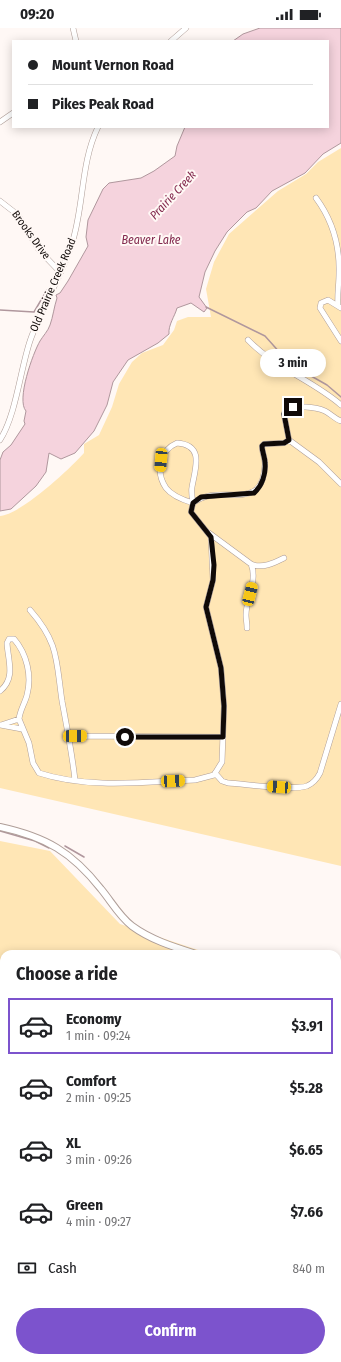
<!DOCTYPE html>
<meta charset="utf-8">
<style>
:root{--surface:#fff;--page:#f2f2f2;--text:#202124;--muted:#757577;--line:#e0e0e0;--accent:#7c53cd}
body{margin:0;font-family:"Fira Sans Condensed",sans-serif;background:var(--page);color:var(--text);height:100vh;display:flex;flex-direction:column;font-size:15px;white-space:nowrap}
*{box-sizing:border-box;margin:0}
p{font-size:13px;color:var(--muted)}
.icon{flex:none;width:22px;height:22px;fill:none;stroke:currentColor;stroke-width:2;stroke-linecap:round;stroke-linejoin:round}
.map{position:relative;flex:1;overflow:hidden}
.details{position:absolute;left:0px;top:922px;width:341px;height:412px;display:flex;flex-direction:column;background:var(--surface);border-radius:12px 12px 0 0;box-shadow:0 2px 10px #0003}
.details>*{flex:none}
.hud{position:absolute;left:12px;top:12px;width:317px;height:88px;border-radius:0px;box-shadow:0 2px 10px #0003;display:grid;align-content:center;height:88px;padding:0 16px;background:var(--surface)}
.end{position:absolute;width:18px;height:18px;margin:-9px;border:5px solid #100a08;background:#fff;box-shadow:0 0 0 2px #fff}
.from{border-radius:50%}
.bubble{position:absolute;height:28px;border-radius:14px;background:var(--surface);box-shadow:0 2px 10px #0003;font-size:13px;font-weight:700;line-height:28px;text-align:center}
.car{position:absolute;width:12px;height:24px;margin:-12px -6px;border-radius:5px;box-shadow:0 0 3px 1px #0007;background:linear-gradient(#f5c518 24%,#345 0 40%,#f5c518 0 76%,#345 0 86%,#f5c518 0)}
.hud b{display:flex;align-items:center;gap:14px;height:38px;font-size:15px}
.hud b+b{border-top:1px solid var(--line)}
.hud i{width:10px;height:10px;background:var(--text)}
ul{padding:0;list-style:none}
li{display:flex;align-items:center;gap:12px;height:56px;margin:0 8px 6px;padding:0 8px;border:2px solid transparent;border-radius:0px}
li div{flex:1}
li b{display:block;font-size:15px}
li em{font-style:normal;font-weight:700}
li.selected{border-color:var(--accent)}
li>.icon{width:36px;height:36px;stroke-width:1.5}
h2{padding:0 16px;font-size:18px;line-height:48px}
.pay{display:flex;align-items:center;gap:10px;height:44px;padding:0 16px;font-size:15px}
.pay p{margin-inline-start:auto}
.button{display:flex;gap:8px;margin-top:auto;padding:8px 16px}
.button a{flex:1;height:46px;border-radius:24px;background:var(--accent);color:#fff;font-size:16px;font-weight:700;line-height:46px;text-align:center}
.status{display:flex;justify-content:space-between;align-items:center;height:28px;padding:0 20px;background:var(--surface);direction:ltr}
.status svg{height:11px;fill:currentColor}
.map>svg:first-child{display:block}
</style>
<div class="status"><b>09:20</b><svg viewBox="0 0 49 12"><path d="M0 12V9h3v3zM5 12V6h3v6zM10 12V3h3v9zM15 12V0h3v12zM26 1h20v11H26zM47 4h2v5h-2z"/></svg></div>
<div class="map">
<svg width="341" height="1334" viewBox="0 0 341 1334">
<rect width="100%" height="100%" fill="#fff8f5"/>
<!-- green -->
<path fill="#ffe6b5" d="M341,120V838L0,760V488C20,487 70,441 84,425V416L99,407L112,379L119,356L132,334L142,325L163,317L174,302L177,293L188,289H211L206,261L214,234L229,206L278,163L306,146L318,134Z
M0,813L50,823L120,896L210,926H4V1227L0,1217Z
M337,956H341V1334H101L94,1330H337Z"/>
<!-- water -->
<path fill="#f5d3dd" stroke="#b0979d" d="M260,0H341V115L323,126L305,145L272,163L256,180L247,184L227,204L215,223L205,244L199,269L207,280L204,284L191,275L177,280C175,288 168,297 169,306L158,315L128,332L113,354L107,377L94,403L75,425L61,431L49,425L46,444L36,458L11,481L0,483V432L3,424L11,417L25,396L24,393L26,383C16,372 33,325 40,313C43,308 48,303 50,297C53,289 54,279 57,270L56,267L60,265L68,253L88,218L86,209L88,192L103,161L109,155L141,150L154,143L175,128L177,118L185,99H328V13H233L243,6Z"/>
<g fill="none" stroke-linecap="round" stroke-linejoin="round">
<!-- stream -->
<path stroke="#b0979d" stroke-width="1.5" d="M206,279L265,308L290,336L327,357L341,369
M0,282L34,284L47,262
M0,803L35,813L49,820
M65,818L84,829
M0,1020H4
M0,1165L4,1168
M0,1245L4,1255
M18,1330V1334
M86,1330L93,1334"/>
<!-- minor casing -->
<g stroke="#af9e98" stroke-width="6">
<path id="minor" d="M73,0L76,13
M171,13L186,0
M0,94L13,85
M316,170C333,193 340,218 339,246C339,257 337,267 338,278
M0,173L18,187L39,222L60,244
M341,280L328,272L321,275L320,280L341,313
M248,312C275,340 312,352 341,377
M0,412C16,387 20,343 30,313C42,278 63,247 73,212C84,175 81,134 98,99
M289,412L284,386L286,381C297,378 314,378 325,383C331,386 335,391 341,393
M289,412L319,434L341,456
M177,415C205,417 195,441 192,459C191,464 192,469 193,475C183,472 172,468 166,460C155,444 160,422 177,415Z
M209,505L251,536C258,552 246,570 246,587C246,591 247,595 247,600
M251,536C262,541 274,535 284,530
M30,582C59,615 56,632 62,673C67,700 72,725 75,752
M0,663C16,650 8,633 7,615L9,611H14C27,626 32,648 27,667C25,675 20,682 19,691L29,715L33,735L39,745C88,761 144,754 195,752L214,747L222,734L224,678L221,640L206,579L213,552L211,509L191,484L193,475C221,453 263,488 265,436C265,430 262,424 262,418L264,416L284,415L289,412
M0,697L22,701
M1,697L19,691
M70,708L223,709
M215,745L222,753L228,755C246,756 291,763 307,758C314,755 317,751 320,745L341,676
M337,1152L341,1149
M0,1324L4,1330"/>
</g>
<!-- major casing -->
<g stroke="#af9e98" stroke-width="8">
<path id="major" d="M0,799C46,809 72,824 101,861C111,873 119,888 132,898C151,912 174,919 196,926
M337,966H341"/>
</g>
<!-- minor -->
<use href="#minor" stroke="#fff" stroke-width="5"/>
<!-- major -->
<use href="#major" stroke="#fff" stroke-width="6"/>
</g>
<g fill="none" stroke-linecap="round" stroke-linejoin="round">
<!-- route -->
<path stroke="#100a08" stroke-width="5" d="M125,709H223L224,678L221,640L206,579L213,552L214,537L211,509L191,484L193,475L201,469L254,465C262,458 266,446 265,435C265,429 262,424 262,418L264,416L284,415L289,412L284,386L286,381L293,379"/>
</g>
<g text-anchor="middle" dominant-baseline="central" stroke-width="4" stroke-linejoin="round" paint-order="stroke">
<!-- street labels -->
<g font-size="11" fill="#100a08" stroke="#fff8f5">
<text transform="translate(31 207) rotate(54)">Brooks Drive</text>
<text transform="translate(53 257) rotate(-67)">Old Prairie Creek Road</text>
</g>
<!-- water labels -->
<g font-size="12" font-style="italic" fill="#82284d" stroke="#fff8f5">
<text transform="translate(173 167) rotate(-47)">Prairie Creek</text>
<text x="151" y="212">Beaver Lake</text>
</g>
</g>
</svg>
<i class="end from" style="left:125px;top:709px"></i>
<i class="end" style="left:293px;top:379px"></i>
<div class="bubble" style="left:260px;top:321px;width:66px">3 min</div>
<i class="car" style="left:161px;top:432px;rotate:185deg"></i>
<i class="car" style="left:250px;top:566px;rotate:14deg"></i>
<i class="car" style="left:75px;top:708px;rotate:89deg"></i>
<i class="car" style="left:173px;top:753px;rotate:87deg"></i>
<i class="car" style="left:279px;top:759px;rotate:274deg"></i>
<div class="hud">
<b><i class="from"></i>Mount Vernon Road</b>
<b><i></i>Pikes Peak Road</b>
</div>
<section class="details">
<h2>Choose a ride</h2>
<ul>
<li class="selected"><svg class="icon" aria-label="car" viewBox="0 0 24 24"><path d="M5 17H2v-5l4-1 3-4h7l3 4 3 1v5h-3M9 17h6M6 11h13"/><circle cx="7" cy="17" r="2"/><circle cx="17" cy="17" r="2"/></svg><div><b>Economy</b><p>1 min · 09:24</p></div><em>$3.91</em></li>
<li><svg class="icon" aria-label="car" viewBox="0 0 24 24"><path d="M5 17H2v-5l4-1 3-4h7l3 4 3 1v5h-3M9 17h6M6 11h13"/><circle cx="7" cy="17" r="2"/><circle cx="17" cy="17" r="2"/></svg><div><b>Comfort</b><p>2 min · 09:25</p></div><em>$5.28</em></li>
<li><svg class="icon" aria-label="car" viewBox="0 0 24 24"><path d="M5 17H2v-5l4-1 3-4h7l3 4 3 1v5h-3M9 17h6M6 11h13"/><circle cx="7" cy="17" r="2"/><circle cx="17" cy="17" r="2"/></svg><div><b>XL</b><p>3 min · 09:26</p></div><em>$6.65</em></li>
<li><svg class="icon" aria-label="car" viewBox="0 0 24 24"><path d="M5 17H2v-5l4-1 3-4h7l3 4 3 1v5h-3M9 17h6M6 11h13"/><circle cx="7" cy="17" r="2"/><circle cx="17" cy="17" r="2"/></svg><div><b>Green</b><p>4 min · 09:27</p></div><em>$7.66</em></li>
</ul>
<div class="pay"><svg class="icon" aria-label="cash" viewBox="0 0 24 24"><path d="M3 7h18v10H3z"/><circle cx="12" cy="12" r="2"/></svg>Cash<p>840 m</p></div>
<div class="button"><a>Confirm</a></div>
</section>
</div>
